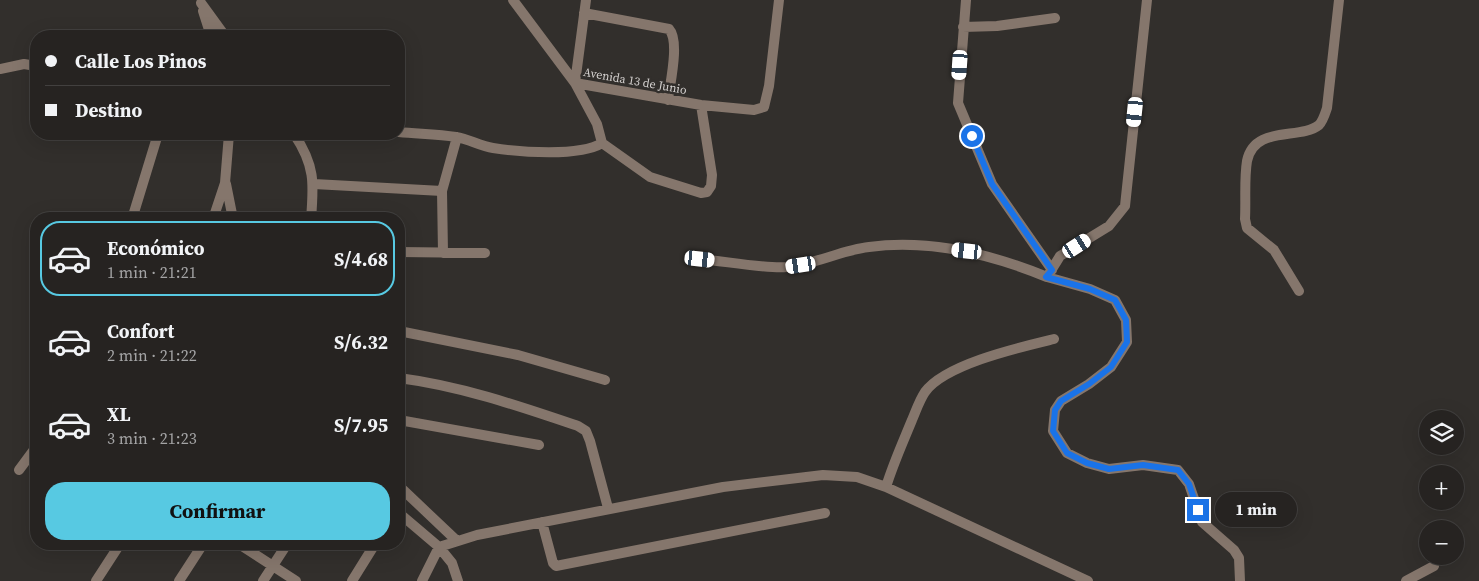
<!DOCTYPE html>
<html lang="es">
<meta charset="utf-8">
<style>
:root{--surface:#262321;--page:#2e2b2a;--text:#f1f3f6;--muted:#a4a4a5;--line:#42403f;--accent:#57c9e2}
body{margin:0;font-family:"Source Serif 4",serif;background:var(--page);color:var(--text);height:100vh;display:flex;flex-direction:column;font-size:19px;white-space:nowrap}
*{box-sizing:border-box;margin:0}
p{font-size:16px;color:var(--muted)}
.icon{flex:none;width:28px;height:28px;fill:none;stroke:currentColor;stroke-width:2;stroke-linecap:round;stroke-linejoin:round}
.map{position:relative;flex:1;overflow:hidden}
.sheet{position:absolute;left:30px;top:212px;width:375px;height:338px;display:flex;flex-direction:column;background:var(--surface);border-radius:20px;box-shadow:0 5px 20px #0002,0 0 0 1px var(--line)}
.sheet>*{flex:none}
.hud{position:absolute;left:30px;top:30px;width:375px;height:110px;border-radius:20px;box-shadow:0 5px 20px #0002,0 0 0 1px var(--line);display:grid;align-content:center;height:110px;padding:0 15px;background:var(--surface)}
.fabs{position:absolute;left:1419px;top:410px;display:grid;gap:10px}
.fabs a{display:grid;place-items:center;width:45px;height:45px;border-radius:50%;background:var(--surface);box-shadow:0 5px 20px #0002,0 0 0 1px var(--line);font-size:25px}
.end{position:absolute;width:22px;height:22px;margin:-11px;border:6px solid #1a73e8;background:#fff;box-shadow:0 0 0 2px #fff}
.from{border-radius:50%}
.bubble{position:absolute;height:35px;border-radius:18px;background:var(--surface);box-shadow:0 5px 20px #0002,0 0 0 1px var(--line);font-size:16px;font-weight:700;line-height:35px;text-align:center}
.car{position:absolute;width:15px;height:30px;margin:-15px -8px;border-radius:6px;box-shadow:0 0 4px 1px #0007;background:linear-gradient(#fff 24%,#345 0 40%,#fff 0 76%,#345 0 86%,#fff 0)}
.hud b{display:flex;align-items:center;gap:18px;height:48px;font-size:19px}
.hud b+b{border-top:1px solid var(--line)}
.hud i{width:12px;height:12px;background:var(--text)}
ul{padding:9px 0 0;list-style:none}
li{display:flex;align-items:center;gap:15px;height:75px;margin:0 10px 8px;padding:0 5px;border:2px solid transparent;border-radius:20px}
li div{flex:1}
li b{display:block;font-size:19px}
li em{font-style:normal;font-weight:700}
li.active{border-color:var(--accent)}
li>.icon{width:45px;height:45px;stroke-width:1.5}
.cta{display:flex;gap:10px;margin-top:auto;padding:10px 15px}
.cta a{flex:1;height:58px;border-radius:20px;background:var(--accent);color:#111;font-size:20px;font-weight:700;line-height:58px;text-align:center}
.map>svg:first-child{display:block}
</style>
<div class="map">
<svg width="1479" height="581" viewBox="0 0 1479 581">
<rect width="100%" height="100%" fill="#322f2c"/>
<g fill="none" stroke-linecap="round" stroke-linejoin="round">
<!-- street -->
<path stroke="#85766c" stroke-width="10" d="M513,0L575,83L701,105L754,110L764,107L769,86L779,0
M966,0L958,103L992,184L1052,270
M1147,0L1125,206L1109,226L1060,256L1047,277L1090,289L1115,300L1126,320L1127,342L1111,367L1089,384L1061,401L1055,410L1053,431L1067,453L1087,463L1109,469L1143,465L1178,470L1189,484L1202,522L1234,550L1239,558L1240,581
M201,3L225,36
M203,11L211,36
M584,13L669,29C680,41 670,83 668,100
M963,27L997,26L1055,18
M0,69L24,64L36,66
M399,132C418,134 437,134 456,137C469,139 480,146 493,148C519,152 580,157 602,143L597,124L575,83L586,0
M294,134C315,165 314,183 311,219
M602,143L650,177L701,193L707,192L711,186L712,175L701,105
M226,184L233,219
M314,184L442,191
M132,219L158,134
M213,219L225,183L229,134
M399,252L485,253
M443,253L442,191L457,137
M700,259C724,261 765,269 787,267C816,264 842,250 869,247C929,239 991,254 1047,277
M1299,291L1274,250L1247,228L1245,219C1246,200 1244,179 1247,161C1254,125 1300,140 1319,125C1323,121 1325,114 1327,108L1339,0
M399,331L518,355L605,380
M399,378C461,386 519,406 578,426L586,431L590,441L608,508
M399,420L539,445
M19,470L36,447
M399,486L457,541
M886,487C893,464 903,442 912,420C916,411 919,401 925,392C945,364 1021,347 1054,339
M399,513L439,547L452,563L458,581
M542,522L553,563L556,566L825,513
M239,544L296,581
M96,581L120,544
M179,581L203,544
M263,581L287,544
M352,581L375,544
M422,581L439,547L477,535L723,487L823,475L857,477L886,487L1088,581
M1406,581L1434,566"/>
</g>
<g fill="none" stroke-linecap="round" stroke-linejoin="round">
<!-- route -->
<path stroke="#1a73e8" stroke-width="6" d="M972,136L992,184L1052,270L1046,277L1090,289L1115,300L1126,320L1127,342L1111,367L1089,384L1061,401L1055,410L1053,431L1067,453L1087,463L1109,469L1143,465L1178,470L1189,484L1198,510"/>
</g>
<g text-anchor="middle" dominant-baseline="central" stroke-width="5" stroke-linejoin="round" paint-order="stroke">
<!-- street labels -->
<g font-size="12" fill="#d5d2d0" stroke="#322f2c">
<text transform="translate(635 81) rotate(10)">Avenida 13 de Junio</text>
</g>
</g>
</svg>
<div class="fabs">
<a><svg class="icon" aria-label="layers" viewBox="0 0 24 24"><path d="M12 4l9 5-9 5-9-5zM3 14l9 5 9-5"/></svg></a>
<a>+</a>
<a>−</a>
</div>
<i class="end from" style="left:972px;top:136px"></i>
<i class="end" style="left:1198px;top:510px"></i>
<div class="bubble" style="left:1215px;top:492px;width:82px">1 min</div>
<i class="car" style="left:960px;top:65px;rotate:184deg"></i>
<i class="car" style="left:1135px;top:112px;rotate:186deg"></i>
<i class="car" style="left:1077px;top:246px;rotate:57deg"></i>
<i class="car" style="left:967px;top:251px;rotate:276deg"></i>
<i class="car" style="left:700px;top:259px;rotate:96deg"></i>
<i class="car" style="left:801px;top:265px;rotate:261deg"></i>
<div class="hud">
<b><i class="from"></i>Calle Los Pinos</b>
<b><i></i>Destino</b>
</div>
<section class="sheet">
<ul>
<li class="active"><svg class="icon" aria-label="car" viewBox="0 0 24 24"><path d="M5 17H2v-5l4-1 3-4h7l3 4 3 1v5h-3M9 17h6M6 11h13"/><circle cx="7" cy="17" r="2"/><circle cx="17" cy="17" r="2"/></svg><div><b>Económico</b><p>1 min · 21:21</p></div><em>S/4.68</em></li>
<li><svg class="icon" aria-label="car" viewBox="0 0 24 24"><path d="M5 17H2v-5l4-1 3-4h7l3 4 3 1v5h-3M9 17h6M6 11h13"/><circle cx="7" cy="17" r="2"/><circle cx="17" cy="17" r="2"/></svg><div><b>Confort</b><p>2 min · 21:22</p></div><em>S/6.32</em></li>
<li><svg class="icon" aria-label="car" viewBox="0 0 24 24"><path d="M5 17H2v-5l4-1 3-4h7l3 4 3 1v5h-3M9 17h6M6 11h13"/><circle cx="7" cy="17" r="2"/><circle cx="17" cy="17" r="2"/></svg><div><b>XL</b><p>3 min · 21:23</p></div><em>S/7.95</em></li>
</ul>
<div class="cta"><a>Confirmar</a></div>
</section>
</div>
